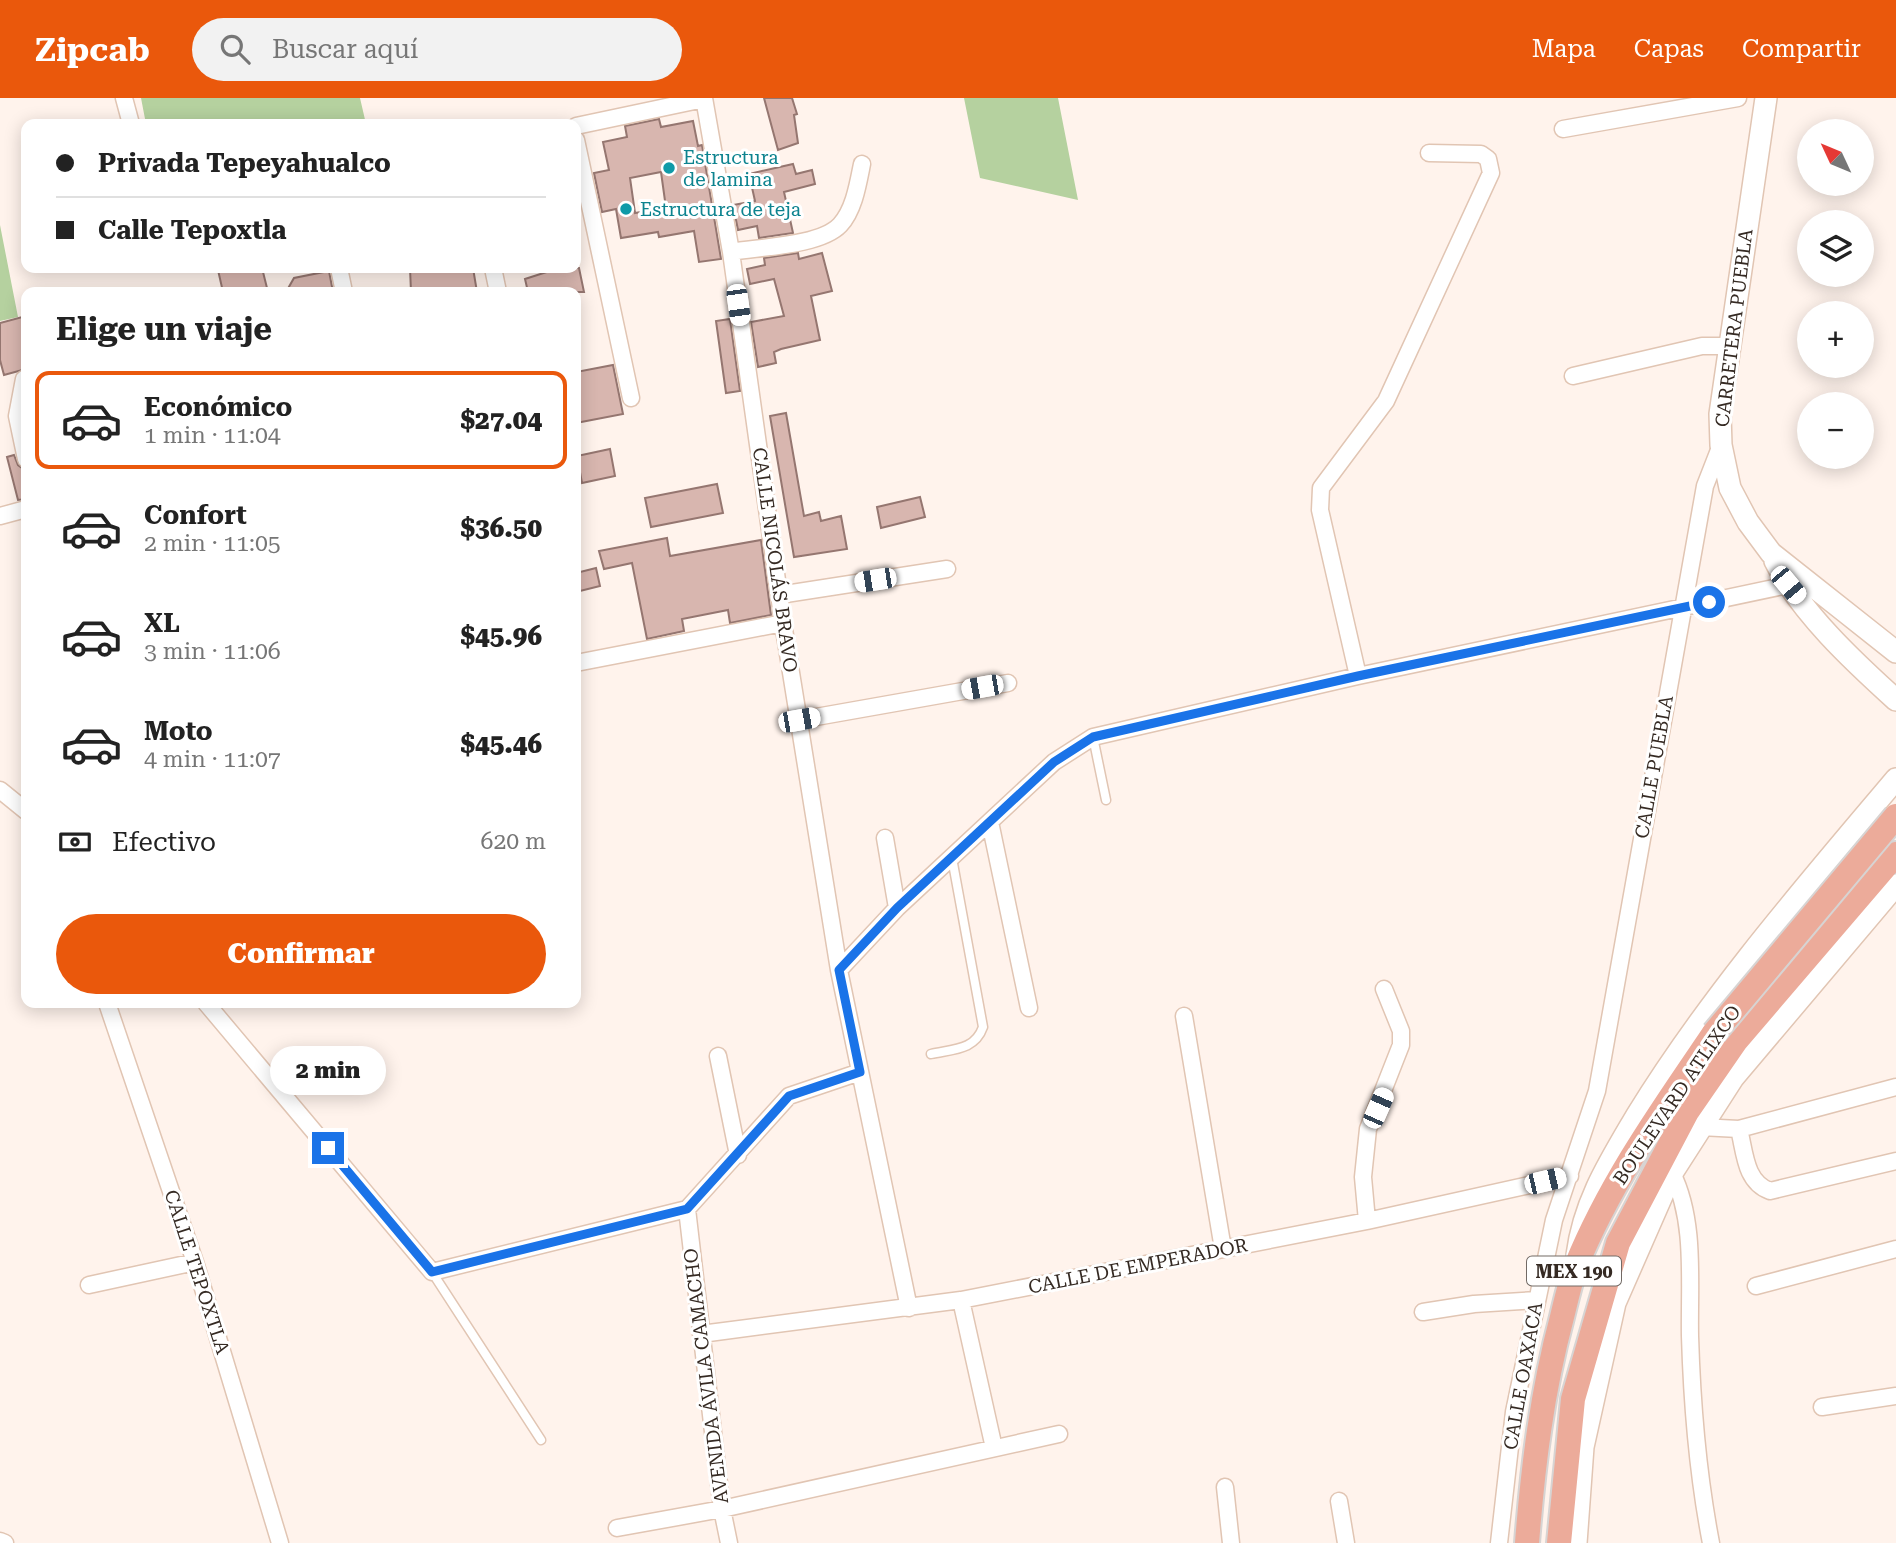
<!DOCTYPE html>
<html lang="es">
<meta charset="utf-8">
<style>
:root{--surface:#fff;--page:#f2f2f2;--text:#222;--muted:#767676;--line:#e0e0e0;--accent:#ea580c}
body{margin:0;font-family:"Roboto Serif",serif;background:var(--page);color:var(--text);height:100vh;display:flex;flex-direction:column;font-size:26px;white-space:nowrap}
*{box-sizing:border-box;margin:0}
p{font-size:23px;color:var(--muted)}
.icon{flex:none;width:38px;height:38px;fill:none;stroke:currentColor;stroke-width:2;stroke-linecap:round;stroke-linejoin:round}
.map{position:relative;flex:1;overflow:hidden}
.side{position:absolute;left:21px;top:189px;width:560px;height:721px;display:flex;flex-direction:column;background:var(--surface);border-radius:14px;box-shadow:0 4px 18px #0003}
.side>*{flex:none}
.hud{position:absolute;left:21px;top:21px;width:560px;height:154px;border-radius:14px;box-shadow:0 4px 18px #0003;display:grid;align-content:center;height:154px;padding:0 35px;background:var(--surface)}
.needle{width:46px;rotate:314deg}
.tools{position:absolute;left:1797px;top:21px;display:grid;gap:14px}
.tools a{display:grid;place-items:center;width:77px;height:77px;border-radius:50%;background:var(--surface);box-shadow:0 4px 18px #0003;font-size:35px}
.end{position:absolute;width:32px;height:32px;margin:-16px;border:9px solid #1a73e8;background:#fff;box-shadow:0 0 0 4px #fff}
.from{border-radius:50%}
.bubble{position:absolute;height:49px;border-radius:24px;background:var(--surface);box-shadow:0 4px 18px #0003;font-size:23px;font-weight:800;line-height:49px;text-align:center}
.car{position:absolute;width:21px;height:42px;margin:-21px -10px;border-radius:9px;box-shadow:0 0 5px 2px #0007;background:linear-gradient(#fff 24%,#345 0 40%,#fff 0 76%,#345 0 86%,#fff 0)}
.hud b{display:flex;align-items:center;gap:24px;height:66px;font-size:26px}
.hud b+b{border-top:2px solid var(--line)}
.hud i{width:18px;height:18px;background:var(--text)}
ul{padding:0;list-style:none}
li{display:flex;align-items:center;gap:21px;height:98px;margin:0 14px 10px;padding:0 21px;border:4px solid transparent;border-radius:14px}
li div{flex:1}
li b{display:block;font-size:26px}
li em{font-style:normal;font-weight:800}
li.on{border-color:var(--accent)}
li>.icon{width:63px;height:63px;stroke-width:1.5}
h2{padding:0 35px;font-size:32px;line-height:84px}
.pay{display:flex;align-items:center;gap:18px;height:77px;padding:0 35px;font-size:26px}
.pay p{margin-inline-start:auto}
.cta{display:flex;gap:14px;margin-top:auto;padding:14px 35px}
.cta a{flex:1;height:80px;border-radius:42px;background:var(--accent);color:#fff;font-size:28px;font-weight:800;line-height:80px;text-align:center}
header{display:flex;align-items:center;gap:42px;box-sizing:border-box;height:98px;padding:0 35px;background:var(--accent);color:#fff}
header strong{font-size:33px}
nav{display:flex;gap:38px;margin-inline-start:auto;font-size:24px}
.search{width:490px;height:63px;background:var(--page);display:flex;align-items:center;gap:18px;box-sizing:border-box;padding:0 24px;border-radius:38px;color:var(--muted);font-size:26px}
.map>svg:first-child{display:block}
</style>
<header>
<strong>Zipcab</strong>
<div class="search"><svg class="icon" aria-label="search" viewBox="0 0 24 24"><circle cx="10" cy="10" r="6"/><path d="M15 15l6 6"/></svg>Buscar aquí</div>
<nav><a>Mapa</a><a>Capas</a><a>Compartir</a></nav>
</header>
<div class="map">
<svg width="1896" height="1445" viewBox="0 0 1896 1445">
<rect width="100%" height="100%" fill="#fff3ec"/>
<!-- green -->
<path fill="#b5d19f" d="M141,0H360L366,26H146Z
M964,0H1058L1078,102L980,80Z
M0,127L18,219L0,223Z"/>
<!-- building -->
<path fill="#d8b6af" stroke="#957670" stroke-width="2" fill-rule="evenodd" d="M764,0H792L797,16L794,17L798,45L778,52Z
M659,21L661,29L693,23L698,48L702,47L721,161L699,164L694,133L659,139L658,134L621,140L616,111L602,114L594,75L609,72L603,44L627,39L625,28ZM661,74L666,110L635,115L630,80Z
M793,66L796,76L812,72L815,86L784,94L793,135L759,140L757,128L738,132L733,107L755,103L749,76Z
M798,155L799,161L822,155L832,193L811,198L820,242L781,251L774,254L776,265L758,269L751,224L784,218L774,181L750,186L747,171L765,167L764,160Z
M227,170H262L268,194H223L218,172Z
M410,170H473L477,194H411Z
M559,170H579L584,194H528L525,181Z
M329,173L333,194H286L294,180Z
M26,218V271L4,277L0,262V225Z
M730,221L740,293L726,295L716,223Z
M613,267L623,316L576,325V274Z
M786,315L804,418L819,414L821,423L841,418L847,451L794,459L770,318Z
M610,351L615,378L582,385L577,358Z
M14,357L18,367L26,373V401L18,402L7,359Z
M717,386L723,415L651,429L645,400Z
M920,399L925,419L881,430L877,409Z
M667,440L670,458L761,442L771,517L730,525L728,512L682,521L684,533L647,541L632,465L604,471L599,453Z
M596,470L600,488L576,494V475Z"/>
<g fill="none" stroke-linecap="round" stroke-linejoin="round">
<!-- service casing -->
<g stroke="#e1c5b3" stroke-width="11">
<path id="service" d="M1093,639L1106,702
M931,956C954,951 975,952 983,929L952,760
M432,1174L541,1342"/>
</g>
<!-- minor casing -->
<g stroke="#e1c5b3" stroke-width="19">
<path id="minor" d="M124,0L131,26
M704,0L731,154L783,525L839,872L909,1210
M576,28L704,1
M1563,31L1738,0
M576,42L631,300
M731,154C759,149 820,148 840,127C854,112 858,86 862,66
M339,170L344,194
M493,170L498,194
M1573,278L1702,248H1729
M24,281L17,318L26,361
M0,418L26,411
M779,497L947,471
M576,565L783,525
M1358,578L1320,412L1321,390L1386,303L1491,75L1488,61L1481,56L1429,55
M799,622L1008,585
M0,692L26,713
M990,724L1029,910
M885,740L897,810
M839,872L897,810L1054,664L1093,639L1358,578L1788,487L1794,481
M107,905L195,1164L280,1445
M206,905L432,1174L687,1111
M1184,918L1223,1151
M718,958L738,1057
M1700,1029L1739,1031L1896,989
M1739,1031C1745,1055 1745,1084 1770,1093L1896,1063
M1672,1075C1696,1123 1689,1185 1690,1238C1692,1306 1698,1378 1711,1445
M687,1111L722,1411L729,1445
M687,1111L789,998L860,974
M1367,1123L1363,1079L1368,1031L1401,947V933L1384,891
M89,1187L195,1164
M1756,1188L1896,1151
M961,1202L994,1350
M1423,1214L1474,1206L1537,1202
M701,1236L961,1202L1367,1123L1570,1078
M1822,1309L1896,1298
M1225,1389L1231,1445
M1339,1403L1346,1445
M617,1430L722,1411L1059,1336
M0,1443L5,1445
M1499,1445L1514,1314L1554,1122L1597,993L1705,388L1721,347"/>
</g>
<!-- secondary casing -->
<g stroke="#e1c5b3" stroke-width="24">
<path id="secondary" d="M1766,0L1720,316L1721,347L1730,390L1748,424L1771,455L1896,554
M1775,463C1800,514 1854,564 1896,602
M1577,1157C1584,1103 1610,1063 1637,1017C1711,897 1805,789 1896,681
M1576,1445L1583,1349L1615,1205L1672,1075L1733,980L1896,787"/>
</g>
<!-- primary casing -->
<g stroke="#d7d4d3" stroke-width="28">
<path id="primary" d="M1527,1445C1533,1368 1542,1294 1562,1219C1566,1203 1570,1184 1576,1168C1610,1084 1663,1010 1714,935
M1559,1445L1573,1301L1618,1145L1687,1014L1736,943L1896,756"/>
</g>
<!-- service -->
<use href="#service" stroke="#fff" stroke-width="8"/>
<!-- minor -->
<use href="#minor" stroke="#fff" stroke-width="16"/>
<!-- secondary -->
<use href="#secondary" stroke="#fff" stroke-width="21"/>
<!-- primary -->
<use href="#primary" stroke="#ecab9a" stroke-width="24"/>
<!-- primary-bridge casing -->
<g stroke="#d7d4d3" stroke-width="28" stroke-linecap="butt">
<path id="primary-bridge" d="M1714,935L1896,718"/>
</g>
<!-- primary-bridge -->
<use href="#primary-bridge" stroke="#ecab9a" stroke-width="24"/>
</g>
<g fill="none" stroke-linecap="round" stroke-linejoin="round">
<!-- route -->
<path stroke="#1a73e8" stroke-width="9" d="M328,1050L432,1174L687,1111L789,998L860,974L839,872L897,810L1054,664L1093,639L1358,578L1709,504"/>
</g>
<!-- markers -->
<g fill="#0f9aa8" stroke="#fff" stroke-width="2.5">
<circle cx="669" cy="70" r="7"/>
<circle cx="626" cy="111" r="7"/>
</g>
<g text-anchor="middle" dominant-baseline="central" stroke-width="6" stroke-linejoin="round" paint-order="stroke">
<!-- shield labels -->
<rect fill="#fff" stroke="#726a65" stroke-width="2" x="1527" y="1158.5" width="94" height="29" rx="5"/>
<g font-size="18" font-weight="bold" fill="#352a23">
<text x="1574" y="1173">MEX 190</text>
</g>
<!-- culture labels -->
<g font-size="19" fill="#0d838f" stroke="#fff" text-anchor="start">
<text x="683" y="59">Estructura<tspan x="683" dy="22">de lamina</tspan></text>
<text x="640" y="111">Estructura de teja</text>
</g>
<!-- street labels -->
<g font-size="19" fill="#352a23" stroke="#fff">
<text transform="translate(1734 230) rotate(-83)">CARRETERA PUEBLA</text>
<text transform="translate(775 462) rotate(82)">CALLE NICOLÁS BRAVO</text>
<text transform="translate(1654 669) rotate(-80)">CALLE PUEBLA</text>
<text transform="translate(1677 997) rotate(-56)">BOULEVARD ATLIXCO</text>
<text transform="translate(1138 1168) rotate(-11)">CALLE DE EMPERADOR</text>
<text transform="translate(197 1174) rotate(72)">CALLE TEPOXTLA</text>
<text transform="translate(706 1278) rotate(-97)">AVENIDA ÁVILA CAMACHO</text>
<text transform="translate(1523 1278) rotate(-80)">CALLE OAXACA</text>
</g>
</g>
</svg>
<div class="tools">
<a><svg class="needle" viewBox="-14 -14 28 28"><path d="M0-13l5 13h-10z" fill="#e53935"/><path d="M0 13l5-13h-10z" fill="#767676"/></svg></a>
<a><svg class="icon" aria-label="layers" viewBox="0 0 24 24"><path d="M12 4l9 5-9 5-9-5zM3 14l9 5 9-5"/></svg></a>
<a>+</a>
<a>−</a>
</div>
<i class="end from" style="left:1709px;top:504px"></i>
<i class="end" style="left:328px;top:1050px"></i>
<div class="bubble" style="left:270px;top:948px;width:116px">2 min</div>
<i class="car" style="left:738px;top:207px;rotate:172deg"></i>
<i class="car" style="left:875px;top:482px;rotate:261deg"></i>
<i class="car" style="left:1788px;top:487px;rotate:140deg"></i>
<i class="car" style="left:982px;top:589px;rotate:260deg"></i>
<i class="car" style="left:799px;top:622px;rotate:80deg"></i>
<i class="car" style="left:1378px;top:1010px;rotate:24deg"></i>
<i class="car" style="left:1545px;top:1083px;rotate:77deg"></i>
<div class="hud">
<b><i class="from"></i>Privada Tepeyahualco</b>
<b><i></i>Calle Tepoxtla</b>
</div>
<section class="side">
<h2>Elige un viaje</h2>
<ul>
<li class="on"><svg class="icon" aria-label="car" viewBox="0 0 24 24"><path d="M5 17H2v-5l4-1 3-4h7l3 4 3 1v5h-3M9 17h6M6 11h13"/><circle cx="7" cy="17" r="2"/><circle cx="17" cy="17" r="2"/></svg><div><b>Económico</b><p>1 min · 11:04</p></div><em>$27.04</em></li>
<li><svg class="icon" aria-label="car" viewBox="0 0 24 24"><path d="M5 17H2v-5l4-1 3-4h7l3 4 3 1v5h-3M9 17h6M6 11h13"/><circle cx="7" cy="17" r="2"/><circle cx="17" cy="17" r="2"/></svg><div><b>Confort</b><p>2 min · 11:05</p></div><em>$36.50</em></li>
<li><svg class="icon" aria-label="car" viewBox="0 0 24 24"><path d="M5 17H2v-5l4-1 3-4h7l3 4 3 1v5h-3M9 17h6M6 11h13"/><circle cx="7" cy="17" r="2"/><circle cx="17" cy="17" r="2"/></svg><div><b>XL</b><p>3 min · 11:06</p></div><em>$45.96</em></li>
<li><svg class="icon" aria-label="car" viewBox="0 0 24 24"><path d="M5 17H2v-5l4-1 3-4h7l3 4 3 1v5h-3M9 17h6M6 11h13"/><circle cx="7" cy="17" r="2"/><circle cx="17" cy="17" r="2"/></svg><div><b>Moto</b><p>4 min · 11:07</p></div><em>$45.46</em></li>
</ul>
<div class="pay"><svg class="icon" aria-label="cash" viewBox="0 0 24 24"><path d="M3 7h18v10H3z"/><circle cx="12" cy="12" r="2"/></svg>Efectivo<p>620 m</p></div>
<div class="cta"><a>Confirmar</a></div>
</section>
</div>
